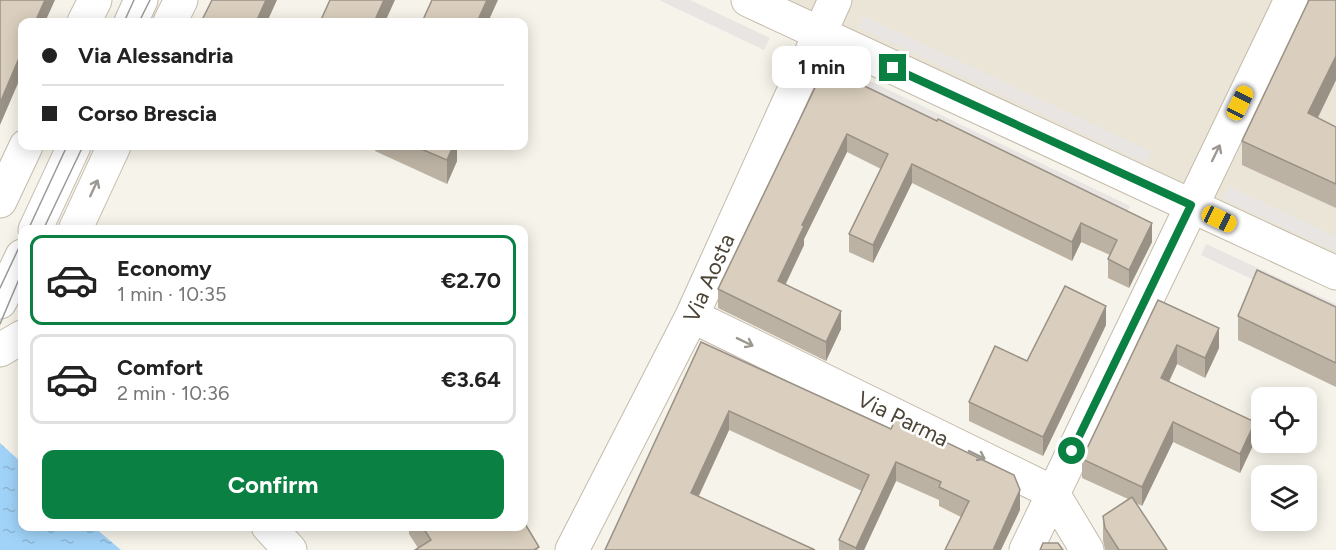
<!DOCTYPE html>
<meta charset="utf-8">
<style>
:root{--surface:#fff;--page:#f6f6f6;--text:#222;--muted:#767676;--line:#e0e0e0;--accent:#0b8043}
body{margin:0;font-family:Figtree,sans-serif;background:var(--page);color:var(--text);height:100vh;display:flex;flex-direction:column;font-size:22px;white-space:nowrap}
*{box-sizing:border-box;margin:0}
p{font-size:20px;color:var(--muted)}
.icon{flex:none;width:33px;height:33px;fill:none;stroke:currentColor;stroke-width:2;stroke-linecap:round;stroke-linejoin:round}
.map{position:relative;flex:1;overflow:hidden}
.sheet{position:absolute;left:18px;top:225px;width:510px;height:306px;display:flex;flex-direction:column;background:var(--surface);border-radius:12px;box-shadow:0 3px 15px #0003}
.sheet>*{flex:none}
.top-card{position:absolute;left:18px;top:18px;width:510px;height:132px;border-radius:12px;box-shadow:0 3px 15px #0003;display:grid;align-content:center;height:132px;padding:0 24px;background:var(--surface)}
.tools{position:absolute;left:1251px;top:387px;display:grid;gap:12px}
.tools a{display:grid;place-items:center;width:66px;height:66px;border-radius:12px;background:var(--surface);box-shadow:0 3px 15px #0003;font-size:30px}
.end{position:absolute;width:27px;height:27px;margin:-14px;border:8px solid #0b8043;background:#fff;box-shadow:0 0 0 3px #fff}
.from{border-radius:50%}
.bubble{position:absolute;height:42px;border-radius:12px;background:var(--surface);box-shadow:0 3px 15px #0003;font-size:20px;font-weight:700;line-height:42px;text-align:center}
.car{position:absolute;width:18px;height:36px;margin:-18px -9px;border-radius:8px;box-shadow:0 0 4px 2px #0007;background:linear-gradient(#f5c518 24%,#345 0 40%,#f5c518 0 76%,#345 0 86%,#f5c518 0)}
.top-card b{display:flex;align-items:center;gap:21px;height:57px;font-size:22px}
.top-card b+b{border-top:2px solid var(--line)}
.top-card i{width:15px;height:15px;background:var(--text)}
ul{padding:10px 0 0;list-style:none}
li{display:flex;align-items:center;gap:18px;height:90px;margin:0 12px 9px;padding:0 12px;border:3px solid var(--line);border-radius:12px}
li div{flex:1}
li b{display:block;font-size:22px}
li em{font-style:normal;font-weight:700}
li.current{border-color:var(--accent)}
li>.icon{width:54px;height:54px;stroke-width:1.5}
.primary-button{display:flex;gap:12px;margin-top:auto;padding:12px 24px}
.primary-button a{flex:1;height:69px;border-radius:12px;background:var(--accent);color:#fff;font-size:24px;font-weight:700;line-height:69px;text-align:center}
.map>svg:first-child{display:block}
</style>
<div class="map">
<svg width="1336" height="550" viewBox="0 0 1336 550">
<defs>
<pattern id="water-ripples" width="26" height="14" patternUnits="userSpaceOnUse" patternTransform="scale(1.5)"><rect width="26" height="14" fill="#a1d3f9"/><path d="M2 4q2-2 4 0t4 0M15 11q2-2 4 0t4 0" fill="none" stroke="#8cb6d6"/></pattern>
</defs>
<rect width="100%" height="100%" fill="#f6f3ea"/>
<!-- residential -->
<path fill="#ebe5d7" d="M756,0H1336V279Z"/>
<!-- parking -->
<path fill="#e8e5e2" d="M659,0H690L770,38L764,50Z
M864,16L1152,152L1147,164L858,27Z
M841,67L1130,206L1125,217L836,78Z
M1229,186L1336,237V252L1223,199Z
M1206,244L1336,304V319L1201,255Z"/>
<!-- water -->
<path fill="url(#water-ripples)" d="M0,443L22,463V526L94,527L121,550H0Z"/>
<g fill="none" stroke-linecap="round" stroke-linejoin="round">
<!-- minor casing -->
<g stroke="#c3bbab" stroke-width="35">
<path id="minor" d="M748,0L1336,273
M84,22L95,0
M131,22L141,0
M170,22L181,0
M0,201L26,146
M35,230L74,146
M75,230L114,146
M0,302L22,256
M692,316L1052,492L1087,550
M0,350L22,337
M268,526L290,550
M572,550L692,316L835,0
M1026,550L1291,0"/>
</g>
<!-- minor -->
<use href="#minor" stroke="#fff" stroke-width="33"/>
<!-- tram -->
<path stroke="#999" stroke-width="1.5" d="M124,22L134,0
M139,22L150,0
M28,230L67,146
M43,230L83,146
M0,288L22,241
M0,324L22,272"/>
</g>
<!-- wall -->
<path fill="#bbb2a3" d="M1336,0V80L1318,118L1336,127V208L1242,165V141Z
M825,67L1152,242L1129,288L1108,278V259L1110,255L1081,242L1072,261L912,183L873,263L849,252V234L881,169L847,152L804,239V245L786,284L841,329L826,361L718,308V289Z
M375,146H457V161L447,184L375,151Z
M1158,300L1219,348L1205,378L1177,364L1169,382L1255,441L1240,473L1173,442L1142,506L1136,503L1167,550H1105L1103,540V516L1128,499L1082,478V459Z
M1336,307V387L1238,340V316Z
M1106,325L1043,456L969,421V402L1027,361Z
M701,342L1020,510L961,517L939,506V500L896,481L864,550H839V540L862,491L729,430L699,496L605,550Z
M409,526H479L539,550L418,548L409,534Z"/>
<!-- shaded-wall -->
<path fill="#999185" d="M45,0H55L45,22H35Z
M266,0H277L267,22H256Z
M384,0H395L385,22H374Z
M487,0H498L488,22H477Z
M22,51V74L0,125V103Z
M1336,56V80L1308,137V113Z
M847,134V152L804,239V245L778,299V281L802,225Z
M453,146H457V161L447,184V160Z
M912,164V183L873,263V245Z
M1081,223V242L1072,261V242Z
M1152,223V242L1129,288V270Z
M1106,306V325L1043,456V437Z
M841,311V329L826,361V342Z
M1219,328V348L1205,378V358Z
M1177,345V364L1161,398V378Z
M729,411V430L691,512V493Z
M1173,422V442L1142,506V487Z
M1255,422V441L1240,473V454Z
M896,462V481L864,550H856V548Z
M1020,490V510L1001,550H993Z"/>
<!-- building -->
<path fill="#dacfbe" stroke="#999185" stroke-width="1.5" d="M0,0H45L35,22H22V51L0,103Z
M212,0H266L256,22H201Z
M330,0H384L374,22H320Z
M432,0H487L477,22H422Z
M1309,0H1336V56L1308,113L1336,127V184L1242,141Z
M825,67L937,121L938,119L1152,223L1129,270L1108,259L1117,240L1081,223L1072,242L912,164L873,245L849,234L888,154L847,134L802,225L804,226L778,281L841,311L826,342L718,289Z
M414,146H453L447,160Z
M1257,270L1336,307V363L1238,316Z
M1065,286L1106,306L1043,437L969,402L995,346L1027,361Z
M1158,300L1219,328L1205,358L1177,345L1161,378L1255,422L1240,454L1173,422L1142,487L1082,459Z
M701,342L891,429L896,418L1014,475L1020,490L993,550H945L969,501L939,487L941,482L896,462L856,548L839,540L869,475L729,411L691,493L815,550H605Z
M1132,497L1167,550H1119L1105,528L1103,516Z
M524,522L539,547L534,550H415L431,540L422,526H479V527L480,526H524Z
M1043,543H1058L1063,550H1040Z"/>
<!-- one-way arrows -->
<defs><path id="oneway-shaft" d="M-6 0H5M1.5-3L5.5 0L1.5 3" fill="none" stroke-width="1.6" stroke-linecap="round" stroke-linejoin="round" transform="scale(1.5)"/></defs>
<g stroke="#9d9891">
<use href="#oneway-shaft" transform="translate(1216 153) rotate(-64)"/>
<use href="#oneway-shaft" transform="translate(94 188) rotate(-65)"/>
<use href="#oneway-shaft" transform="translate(745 342) rotate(26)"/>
<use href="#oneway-shaft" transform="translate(977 455) rotate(26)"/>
</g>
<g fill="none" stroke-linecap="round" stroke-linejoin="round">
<!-- route -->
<path stroke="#0b8043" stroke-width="8" d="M893,68L1191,205L1072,451"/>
</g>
<g text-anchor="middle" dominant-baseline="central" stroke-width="5" stroke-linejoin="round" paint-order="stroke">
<!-- street labels -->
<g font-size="22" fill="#4c4437" stroke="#fff">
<text transform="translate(709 278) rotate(-66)">Via Aosta</text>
<text transform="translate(903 419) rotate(26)">Via Parma</text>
</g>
</g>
</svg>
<div class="tools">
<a><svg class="icon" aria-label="locate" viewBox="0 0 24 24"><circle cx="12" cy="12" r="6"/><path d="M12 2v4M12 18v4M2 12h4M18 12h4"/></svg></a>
<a><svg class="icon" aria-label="layers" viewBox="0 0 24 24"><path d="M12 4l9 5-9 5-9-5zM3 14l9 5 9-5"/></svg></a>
</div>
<i class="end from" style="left:1072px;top:451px"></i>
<i class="end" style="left:893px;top:68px"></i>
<div class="bubble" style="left:772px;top:46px;width:99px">1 min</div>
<i class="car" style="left:1240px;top:103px;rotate:26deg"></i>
<i class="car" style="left:1219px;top:219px;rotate:115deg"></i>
<div class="top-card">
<b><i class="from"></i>Via Alessandria</b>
<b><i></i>Corso Brescia</b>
</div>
<section class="sheet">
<ul>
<li class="current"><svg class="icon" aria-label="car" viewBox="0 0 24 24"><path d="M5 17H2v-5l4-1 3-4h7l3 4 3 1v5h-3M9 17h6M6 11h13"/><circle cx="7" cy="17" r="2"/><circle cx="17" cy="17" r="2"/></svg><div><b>Economy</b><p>1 min · 10:35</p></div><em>€2.70</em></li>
<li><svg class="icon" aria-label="car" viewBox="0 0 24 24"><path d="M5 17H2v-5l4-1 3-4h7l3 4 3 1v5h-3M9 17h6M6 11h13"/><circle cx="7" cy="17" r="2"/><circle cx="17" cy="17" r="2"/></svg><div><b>Comfort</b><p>2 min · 10:36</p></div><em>€3.64</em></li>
</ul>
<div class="primary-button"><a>Confirm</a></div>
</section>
</div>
